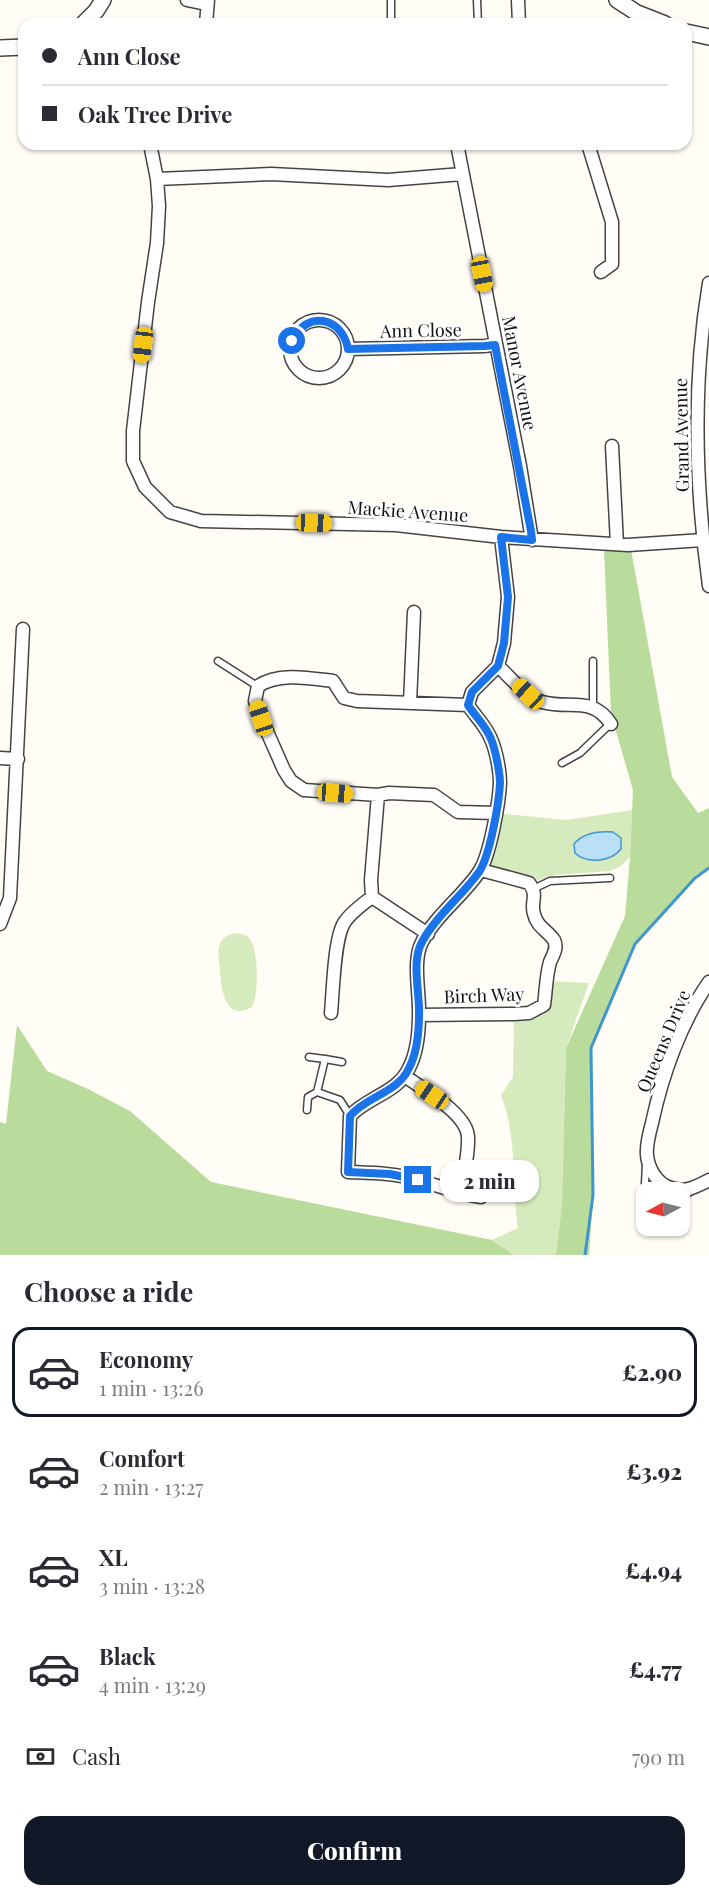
<!DOCTYPE html>
<meta charset="utf-8">
<style>
:root{--surface:#fff;--page:#f7f7f7;--text:#2b2b33;--muted:#7c7c81;--line:#e1e1e2;--accent:#111827}
body{margin:0;font-family:"Playfair Display",serif;background:var(--page);color:var(--text);height:100vh;display:flex;flex-direction:column;font-size:22px;white-space:nowrap}
*{box-sizing:border-box;margin:0}
p{font-size:20px;color:var(--muted)}
.icon{flex:none;width:33px;height:33px;fill:none;stroke:currentColor;stroke-width:2;stroke-linecap:round;stroke-linejoin:round}
.map{position:relative;height:1255px;overflow:hidden}
.sheet{display:flex;flex-direction:column;background:var(--surface);flex:1}
.sheet>*{flex:none}
.guide{position:absolute;left:18px;top:18px;width:674px;height:132px;border-radius:18px;box-shadow:0 2px 4px #0004;display:grid;align-content:center;height:132px;padding:0 24px;background:var(--surface)}
.needle{width:39px;rotate:263deg}
.fabs{position:absolute;left:636px;top:1182px;display:grid;gap:12px}
.fabs a{display:grid;place-items:center;width:54px;height:54px;border-radius:12px;background:var(--surface);box-shadow:0 2px 4px #0004;font-size:30px}
.end{position:absolute;width:27px;height:27px;margin:-14px;border:8px solid #1a73e8;background:#fff;box-shadow:0 0 0 3px #fff}
.from{border-radius:50%}
.bubble{position:absolute;height:42px;border-radius:18px;background:var(--surface);box-shadow:0 2px 4px #0004;font-size:20px;font-weight:800;line-height:42px;text-align:center}
.car{position:absolute;width:18px;height:36px;margin:-18px -9px;border-radius:8px;box-shadow:0 0 4px 2px #0007;background:linear-gradient(#f5c518 24%,#345 0 40%,#f5c518 0 76%,#345 0 86%,#f5c518 0)}
.guide b{display:flex;align-items:center;gap:21px;height:57px;font-size:22px}
.guide b+b{border-top:2px solid var(--line)}
.guide i{width:15px;height:15px;background:var(--text)}
ul{padding:0;list-style:none}
li{display:flex;align-items:center;gap:18px;height:90px;margin:0 12px 9px;padding:0 12px;border:3px solid transparent;border-radius:18px}
li div{flex:1}
li b{display:block;font-size:22px}
li em{font-style:normal;font-weight:800}
li.on{border-color:var(--accent)}
li>.icon{width:54px;height:54px;stroke-width:1.5}
h2{padding:0 24px;font-size:27px;line-height:72px}
.pay{display:flex;align-items:center;gap:15px;height:66px;padding:0 24px;font-size:22px}
.pay p{margin-inline-start:auto}
.primary-button{display:flex;gap:12px;margin-top:auto;padding:12px 24px}
.primary-button a{flex:1;height:69px;border-radius:18px;background:var(--accent);color:#fff;font-size:24px;font-weight:800;line-height:69px;text-align:center}
.map>svg:first-child{display:block}
</style>
<div class="map">
<svg width="709" height="1255" viewBox="0 0 709 1255">
<rect width="100%" height="100%" fill="#fffdf5"/>
<!-- green -->
<path fill="#d5ebbd" d="M632,810L630,857L621,866L610,871L555,875L529,883L481,870L496,813L567,820Z
M234,933C239,934 244,933 248,937C259,945 259,996 252,1007C224,1023 221,987 220,969C219,960 216,948 222,940C225,936 230,935 234,933Z
M547,981L589,983L566,1048L562,1204L556,1255H514L492,1240L518,1228C511,1182 518,1139 501,1095L513,1077L514,1014L536,1009Z"/>
<!-- forest -->
<path fill="#b9dc9c" d="M629,538L672,777L698,813L709,808V870L697,874L635,944L591,1047L593,1195L589,1255H556L562,1204L566,1048L625,916L630,857L633,790L611,714L604,550Z
M17,1025L47,1071L88,1089L130,1111L211,1182L492,1240L514,1255H0V1122L6,1124Z"/>
<!-- water -->
<path fill="#b9e0f7" stroke="#3f96cf" stroke-width="1.5" d="M613,832L621,838V849C611,862 587,864 575,853L574,844C583,833 599,831 613,832Z"/>
<g fill="none" stroke-linecap="round" stroke-linejoin="round">
<!-- stream -->
<path stroke="#3f96cf" stroke-width="3" d="M585,1255L593,1195L591,1048L635,944L695,878L709,868"/>
<!-- service casing -->
<g stroke="#444" stroke-width="9">
<path id="service" d="M391,0V24
M477,0L478,24
M218,661L257,686
M593,661V707
M562,763L580,753L610,724
M533,889L550,881L610,878
M309,1057L325,1059L317,1092L340,1100L350,1116
M325,1059L342,1062
M307,1110L308,1097L317,1092
M646,1163L645,1184L647,1192
M680,1200L691,1191"/>
</g>
<!-- minor casing -->
<g stroke="#444" stroke-width="15">
<path id="minor" d="M187,0L206,4
M518,0L519,24
M206,24L208,0
M150,144L157,179L159,206L157,243L148,302L133,431V461L145,487L170,512L201,521L396,525L501,537L628,545L703,540
M457,144L520,466L532,540
M588,144L612,222V264L601,272
M157,179L271,174L388,180L462,174
M709,283C692,384 695,485 709,586
M290 349a29 29 0 1 1 58 0a29 29 0 1 1-58 0Z
M348,349L485,346L495,344
M612,446L617,544
M498,666C510,677 526,697 542,702C570,710 592,695 611,724
M410,703L414,612
M0,758L18,759
M378,795L304,790L291,781L284,770L261,718L255,701L258,686C279,672 309,678 333,681L344,698L357,701L468,705
M0,924L10,898L23,629
M428,934L372,897L371,880L378,795L389,793L434,795L458,812L496,813
M709,982C681,1022 662,1076 652,1123C649,1134 646,1145 647,1155C648,1167 655,1180 666,1186C682,1194 694,1188 709,1180
M331,1013C333,992 334,939 344,923C350,913 363,904 372,897
M419,1015L514,1014L529,1013L544,1005C546,991 546,976 550,962C553,955 558,948 554,940C547,930 537,927 534,914C530,901 539,896 529,883L481,870
M405,1076C422,1089 467,1113 468,1137C469,1155 463,1176 461,1194
M481,1197C459,1194 440,1186 418,1180C395,1173 372,1173 348,1172L350,1116C367,1097 398,1093 409,1068C417,1053 419,1031 419,1014C420,994 412,961 422,942C435,916 463,896 479,872C490,856 499,803 500,783C500,771 496,750 491,739C486,726 475,716 468,705L472,692L498,666L504,643L508,597L501,537"/>
</g>
<!-- tertiary casing -->
<g stroke="#444" stroke-width="18">
<path id="tertiary" d="M617,0L637,13L665,24
M83,24L96,11L103,0
M686,32L709,37
M0,48L24,47"/>
</g>
<!-- service -->
<use href="#service" stroke="#fff" stroke-width="6"/>
<!-- minor -->
<use href="#minor" stroke="#fff" stroke-width="12"/>
<!-- tertiary -->
<use href="#tertiary" stroke="#fff" stroke-width="15"/>
</g>
<g fill="none" stroke-linecap="round" stroke-linejoin="round">
<!-- route -->
<path stroke="#1a73e8" stroke-width="8" d="M292,341C306,310 342,316 348,349L485,346L495,345L531,531L532,540L501,537L508,597L504,643L498,666L472,692L468,705C475,716 486,726 491,739C495,748 500,773 500,783C499,803 490,856 479,872C462,896 436,916 422,942C411,961 420,994 419,1014C419,1031 417,1053 409,1068C398,1093 367,1096 350,1116L348,1172L390,1174L418,1180"/>
</g>
<g text-anchor="middle" dominant-baseline="central" stroke-width="6" stroke-linejoin="round" paint-order="stroke">
<!-- street labels -->
<g font-size="18" fill="#111" stroke="#fff">
<text transform="translate(421 330) rotate(-1)">Ann Close</text>
<text transform="translate(520 373) rotate(79)">Manor Avenue</text>
<text transform="translate(681 435) rotate(-91)">Grand Avenue</text>
<text transform="translate(408 511) rotate(4)">Mackie Avenue</text>
<text transform="translate(484 995) rotate(-2)">Birch Way</text>
<text transform="translate(663 1041) rotate(-67)">Queens Drive</text>
</g>
</g>
</svg>
<div class="fabs">
<a><svg class="needle" viewBox="-14 -14 28 28"><path d="M0-13l5 13h-10z" fill="#e53935"/><path d="M0 13l5-13h-10z" fill="#7c7c81"/></svg></a>
</div>
<i class="end from" style="left:292px;top:341px"></i>
<i class="end" style="left:418px;top:1180px"></i>
<div class="bubble" style="left:440px;top:1160px;width:99px">2 min</div>
<i class="car" style="left:482px;top:274px;rotate:169deg"></i>
<i class="car" style="left:143px;top:345px;rotate:187deg"></i>
<i class="car" style="left:314px;top:523px;rotate:92deg"></i>
<i class="car" style="left:528px;top:694px;rotate:313deg"></i>
<i class="car" style="left:261px;top:718px;rotate:342deg"></i>
<i class="car" style="left:335px;top:793px;rotate:94deg"></i>
<i class="car" style="left:432px;top:1095px;rotate:304deg"></i>
<div class="guide">
<b><i class="from"></i>Ann Close</b>
<b><i></i>Oak Tree Drive</b>
</div>
</div>
<section class="sheet">
<h2>Choose a ride</h2>
<ul>
<li class="on"><svg class="icon" aria-label="car" viewBox="0 0 24 24"><path d="M5 17H2v-5l4-1 3-4h7l3 4 3 1v5h-3M9 17h6M6 11h13"/><circle cx="7" cy="17" r="2"/><circle cx="17" cy="17" r="2"/></svg><div><b>Economy</b><p>1 min · 13:26</p></div><em>£2.90</em></li>
<li><svg class="icon" aria-label="car" viewBox="0 0 24 24"><path d="M5 17H2v-5l4-1 3-4h7l3 4 3 1v5h-3M9 17h6M6 11h13"/><circle cx="7" cy="17" r="2"/><circle cx="17" cy="17" r="2"/></svg><div><b>Comfort</b><p>2 min · 13:27</p></div><em>£3.92</em></li>
<li><svg class="icon" aria-label="car" viewBox="0 0 24 24"><path d="M5 17H2v-5l4-1 3-4h7l3 4 3 1v5h-3M9 17h6M6 11h13"/><circle cx="7" cy="17" r="2"/><circle cx="17" cy="17" r="2"/></svg><div><b>XL</b><p>3 min · 13:28</p></div><em>£4.94</em></li>
<li><svg class="icon" aria-label="car" viewBox="0 0 24 24"><path d="M5 17H2v-5l4-1 3-4h7l3 4 3 1v5h-3M9 17h6M6 11h13"/><circle cx="7" cy="17" r="2"/><circle cx="17" cy="17" r="2"/></svg><div><b>Black</b><p>4 min · 13:29</p></div><em>£4.77</em></li>
</ul>
<div class="pay"><svg class="icon" aria-label="cash" viewBox="0 0 24 24"><path d="M3 7h18v10H3z"/><circle cx="12" cy="12" r="2"/></svg>Cash<p>790 m</p></div>
<div class="primary-button"><a>Confirm</a></div>
</section>
